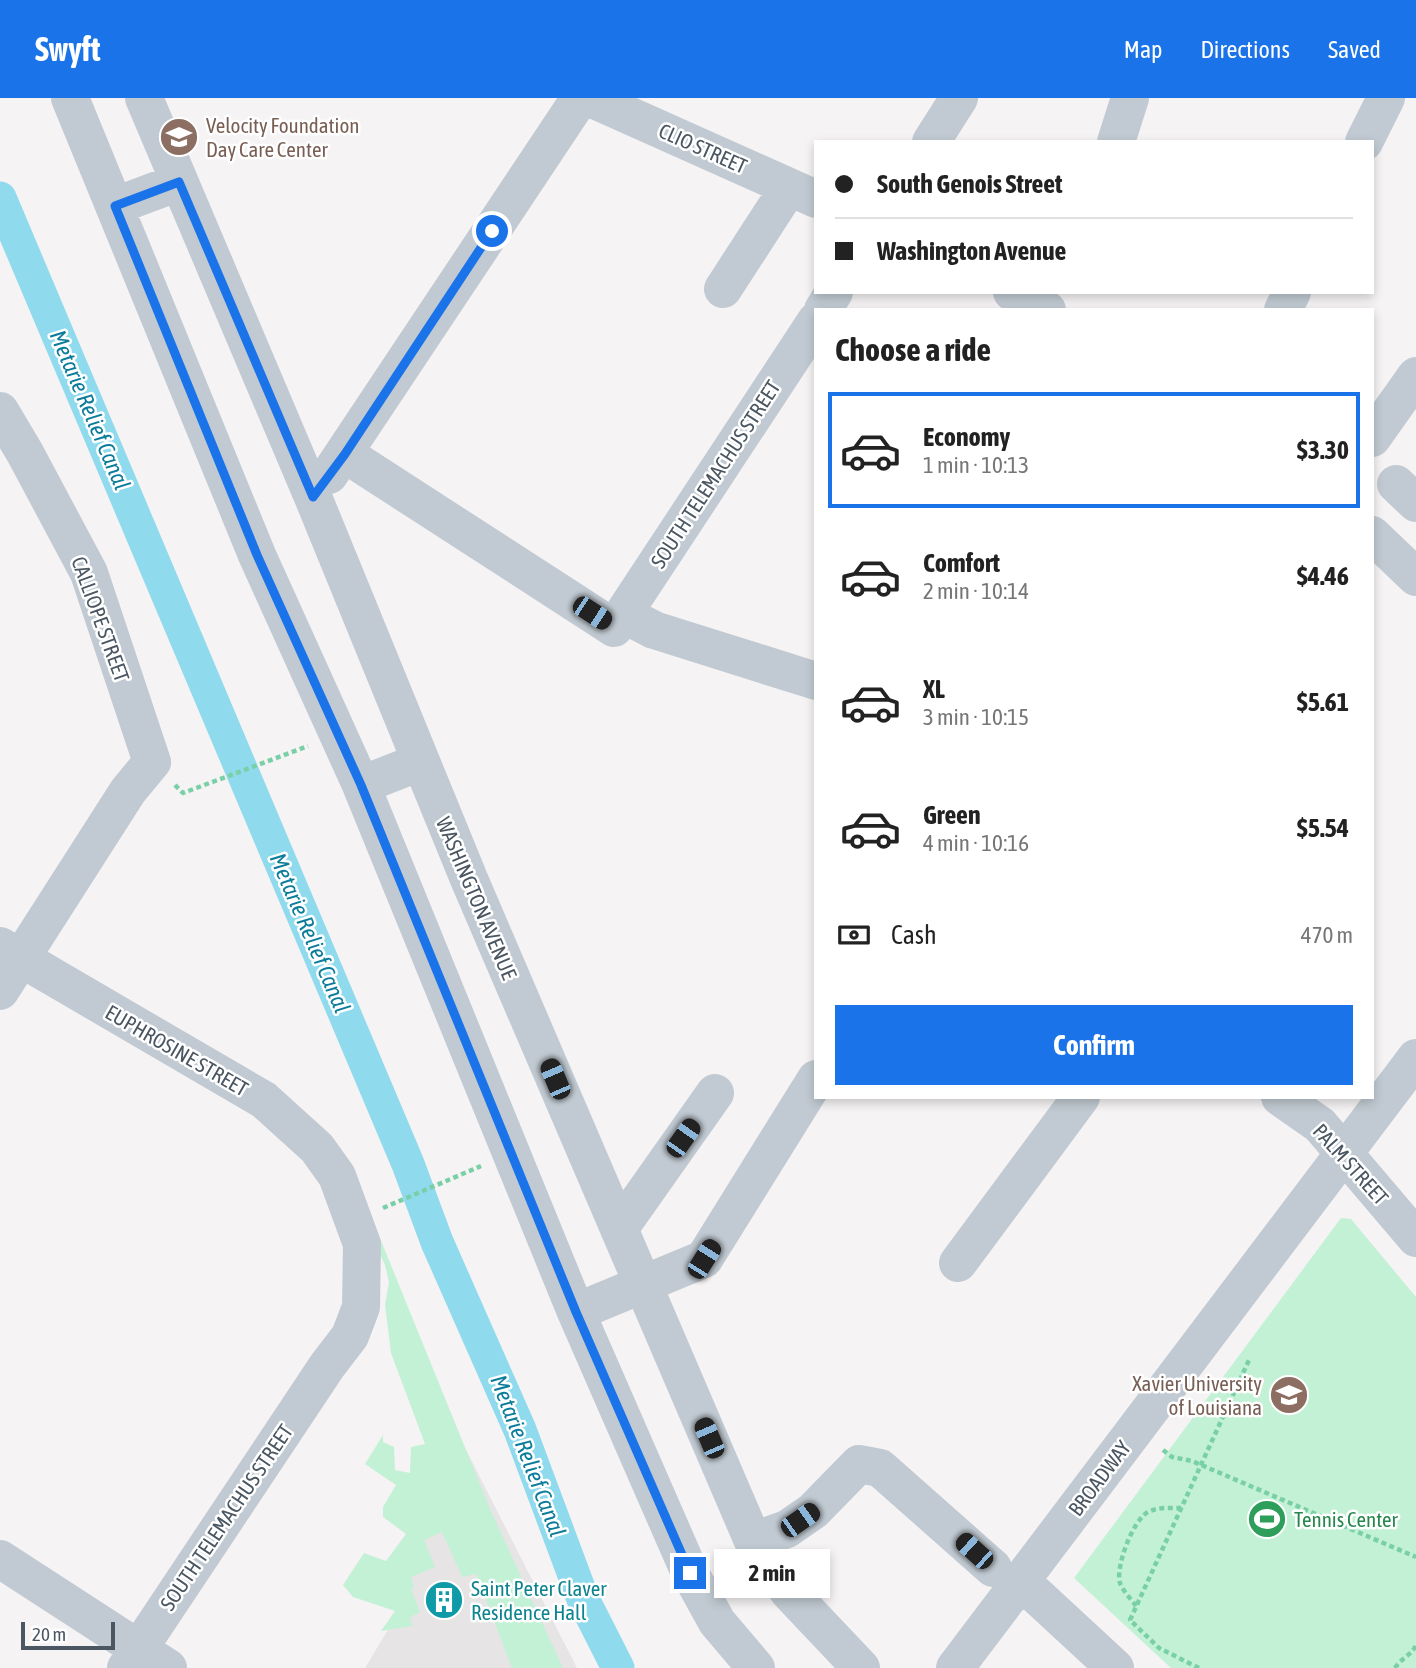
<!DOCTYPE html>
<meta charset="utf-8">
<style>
:root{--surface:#fff;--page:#f6f6f6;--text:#222;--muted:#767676;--line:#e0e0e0;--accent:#1a73e8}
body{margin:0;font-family:"Asap Condensed",sans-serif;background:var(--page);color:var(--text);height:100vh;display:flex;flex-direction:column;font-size:26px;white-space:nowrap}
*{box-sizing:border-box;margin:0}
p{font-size:23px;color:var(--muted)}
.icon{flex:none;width:38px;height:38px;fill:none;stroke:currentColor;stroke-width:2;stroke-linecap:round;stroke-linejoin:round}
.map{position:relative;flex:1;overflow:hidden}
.side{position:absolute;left:814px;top:210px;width:560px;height:791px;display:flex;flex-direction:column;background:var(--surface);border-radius:0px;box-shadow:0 4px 10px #0003}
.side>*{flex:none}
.hud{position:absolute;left:814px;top:42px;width:560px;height:154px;border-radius:0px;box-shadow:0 4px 10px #0003;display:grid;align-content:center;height:154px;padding:0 21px;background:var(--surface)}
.scale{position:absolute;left:21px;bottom:18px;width:94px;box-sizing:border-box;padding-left:7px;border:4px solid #4a5661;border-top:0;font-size:19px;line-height:24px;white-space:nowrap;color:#4a5661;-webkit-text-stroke:5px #fff;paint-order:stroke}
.end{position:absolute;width:32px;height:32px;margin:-16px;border:9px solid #1a73e8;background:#fff;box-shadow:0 0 0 4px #fff}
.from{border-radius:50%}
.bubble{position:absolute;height:49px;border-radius:0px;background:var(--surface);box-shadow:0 4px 10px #0003;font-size:23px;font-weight:700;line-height:49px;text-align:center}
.car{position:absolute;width:21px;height:42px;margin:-21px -10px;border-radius:9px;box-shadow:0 0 5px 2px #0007;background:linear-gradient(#222 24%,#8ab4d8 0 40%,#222 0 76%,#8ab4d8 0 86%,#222 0)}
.hud b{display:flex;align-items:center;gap:24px;height:66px;font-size:26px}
.hud b+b{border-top:2px solid var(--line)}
.hud i{width:18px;height:18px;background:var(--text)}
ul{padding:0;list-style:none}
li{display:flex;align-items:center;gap:21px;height:116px;margin:0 14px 10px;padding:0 7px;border:4px solid transparent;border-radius:0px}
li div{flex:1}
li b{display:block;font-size:26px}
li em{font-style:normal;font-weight:700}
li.on{border-color:var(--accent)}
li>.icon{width:63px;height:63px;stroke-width:1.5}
h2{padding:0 21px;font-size:32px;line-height:84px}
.pay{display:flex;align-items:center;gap:18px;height:77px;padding:0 21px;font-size:26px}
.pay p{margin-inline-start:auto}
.cta{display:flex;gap:14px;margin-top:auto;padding:14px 21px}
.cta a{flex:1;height:80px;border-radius:0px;background:var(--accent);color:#fff;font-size:28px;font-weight:700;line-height:80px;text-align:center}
header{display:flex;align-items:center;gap:42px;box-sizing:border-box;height:98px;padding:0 35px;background:var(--accent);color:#fff}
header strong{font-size:33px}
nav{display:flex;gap:38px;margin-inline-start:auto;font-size:24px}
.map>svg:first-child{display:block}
</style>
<header>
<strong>Swyft</strong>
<nav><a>Map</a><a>Directions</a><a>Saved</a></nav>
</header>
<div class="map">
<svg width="1416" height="1570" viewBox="0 0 1416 1570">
<rect width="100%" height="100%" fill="#f5f3f3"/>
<!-- education -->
<path fill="#e6e4e5" d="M460,1340L577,1570H365L395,1520Z"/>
<!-- green -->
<path fill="#c3f1d5" d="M371,1118L490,1411L563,1570H512L476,1476L462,1479L442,1434L424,1442L435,1469L411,1479L414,1489L411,1491L420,1514L412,1518L410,1521L413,1528L381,1533L395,1513L353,1499L343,1487L364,1455L386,1463L406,1436L383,1419V1409L396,1387L365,1366L383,1337V1344L394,1349L395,1372L410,1375L411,1349L425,1346L391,1255L385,1207L389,1184L385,1167L364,1121Z
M1341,1120L1351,1121L1416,1199V1570H1171L1074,1480Z"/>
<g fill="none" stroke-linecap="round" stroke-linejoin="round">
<!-- canal -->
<path stroke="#90daee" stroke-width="33" d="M0,100L408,1066L437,1144L520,1332L583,1501L618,1570"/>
<!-- path -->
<path stroke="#7ad0a6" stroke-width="4.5" stroke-dasharray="5 3.5" stroke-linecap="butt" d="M175,687L183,695L308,648
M383,1110L481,1068
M1163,1352L1172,1359L1192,1363L1416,1459
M1136,1508C1131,1501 1123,1493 1120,1485C1115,1469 1133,1422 1148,1414C1158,1409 1170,1410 1181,1410
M1199,1570L1159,1550L1130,1522L1249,1262
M1395,1570C1401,1560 1412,1557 1416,1547"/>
<!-- minor -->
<path stroke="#c1cad2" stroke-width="38" d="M70,0L257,457L361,687L576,1214L690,1475L717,1524L756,1570
M144,0L313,399L469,781L753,1443L789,1494L861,1570
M590,0L816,101
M931,44L959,0
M1116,44L1130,0
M1364,44L1386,0
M115,108L179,84
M723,191L789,89
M1012,194L1047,212
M823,212L834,194
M1283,212L1292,194
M0,313L25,355L89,475L152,664L128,693L0,893
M1372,340L1416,278
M345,356L614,530L816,223
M329,377L580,0
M1396,386L1416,405
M1372,437L1416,479
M623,516L654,532L816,583
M361,687L420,664
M0,848L264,1002L317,1050L337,1078L362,1146L361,1209L350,1238L327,1268L126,1570
M1280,999L1320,1027L1416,1140
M619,1131L715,995
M958,1165L1081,999
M576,1214L704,1161L816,981
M753,1443L787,1431L813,1413L859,1366L880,1370L993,1470
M0,1461L168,1570
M1021,1483L1115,1570
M955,1570L1416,960"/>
</g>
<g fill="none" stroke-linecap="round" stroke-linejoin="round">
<!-- route -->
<path stroke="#1a73e8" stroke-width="9" d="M492,133L345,356L313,399L179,84L115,108L257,457L361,687L576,1214L690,1475"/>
</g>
<!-- icons -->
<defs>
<g id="school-disc" transform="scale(2.0125)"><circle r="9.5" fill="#8d6e63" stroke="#fff"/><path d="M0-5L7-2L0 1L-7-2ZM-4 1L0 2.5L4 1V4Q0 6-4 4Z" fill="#fff"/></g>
<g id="university-disc" transform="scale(2.0125)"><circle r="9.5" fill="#8d6e63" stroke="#fff"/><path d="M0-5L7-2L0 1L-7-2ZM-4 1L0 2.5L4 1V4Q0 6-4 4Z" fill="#fff"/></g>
<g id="stadium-disc" transform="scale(2.0125)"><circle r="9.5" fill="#2e9e5b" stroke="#fff"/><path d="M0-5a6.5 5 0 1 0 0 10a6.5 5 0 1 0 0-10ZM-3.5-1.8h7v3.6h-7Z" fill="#fff"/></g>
<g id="building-disc" transform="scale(2.0125)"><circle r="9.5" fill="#0f9aa8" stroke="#fff"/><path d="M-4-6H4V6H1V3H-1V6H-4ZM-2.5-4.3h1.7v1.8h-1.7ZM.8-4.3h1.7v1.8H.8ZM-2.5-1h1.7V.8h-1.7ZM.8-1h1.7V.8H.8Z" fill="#fff"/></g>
</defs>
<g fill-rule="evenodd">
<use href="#school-disc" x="179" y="39"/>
<use href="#university-disc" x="1289" y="1297"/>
<use href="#stadium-disc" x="1267" y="1421"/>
<use href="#building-disc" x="444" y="1502"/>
</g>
<g text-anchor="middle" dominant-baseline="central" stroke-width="5" stroke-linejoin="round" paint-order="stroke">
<!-- education labels -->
<g font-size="21" fill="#785e54" stroke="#fff" text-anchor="start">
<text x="206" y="27">Velocity Foundation<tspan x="206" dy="24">Day Care Center</tspan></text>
<text x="1262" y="1285" text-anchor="end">Xavier University<tspan x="1262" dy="24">of Louisiana</tspan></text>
</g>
<!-- street labels -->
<g font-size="21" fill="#4a5661" stroke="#fff">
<text transform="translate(703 50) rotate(24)">CLIO STREET</text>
<text transform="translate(715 376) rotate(-57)">SOUTH TELEMACHUS STREET</text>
<text transform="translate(101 521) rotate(70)">CALLIOPE STREET</text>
<text transform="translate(477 800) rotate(67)">WASHINGTON AVENUE</text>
<text transform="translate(177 952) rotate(30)">EUPHROSINE STREET</text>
<text transform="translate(1351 1066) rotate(48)">PALM STREET</text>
<text transform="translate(1099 1380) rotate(-53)">BROADWAY</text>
<text transform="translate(226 1419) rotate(-56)">SOUTH TELEMACHUS STREET</text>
</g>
<!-- leisure labels -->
<g font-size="21" fill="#27864d" stroke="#fff" text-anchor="start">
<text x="1294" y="1421">Tennis Center</text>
</g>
<!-- culture labels -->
<g font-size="21" fill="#0d838f" stroke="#fff" text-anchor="start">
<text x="471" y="1490">Saint Peter Claver<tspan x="471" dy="24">Residence Hall</tspan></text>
</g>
<!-- water labels -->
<g font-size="23" font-style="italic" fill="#0c7c9b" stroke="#fff">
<text transform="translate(90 312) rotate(67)">Metarie Relief Canal</text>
<text transform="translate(310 835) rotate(67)">Metarie Relief Canal</text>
<text transform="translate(528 1358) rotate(69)">Metarie Relief Canal</text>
</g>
</g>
</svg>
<div class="scale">20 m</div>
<i class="end from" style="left:492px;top:133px"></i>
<i class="end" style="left:690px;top:1475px"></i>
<div class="bubble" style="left:714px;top:1451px;width:116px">2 min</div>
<i class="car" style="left:592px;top:515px;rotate:123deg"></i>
<i class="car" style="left:555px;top:981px;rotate:337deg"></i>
<i class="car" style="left:683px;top:1040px;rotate:35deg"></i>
<i class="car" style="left:704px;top:1161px;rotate:32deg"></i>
<i class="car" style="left:709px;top:1340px;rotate:337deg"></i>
<i class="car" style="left:800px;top:1422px;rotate:55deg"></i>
<i class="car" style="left:974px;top:1453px;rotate:312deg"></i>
<div class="hud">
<b><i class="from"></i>South Genois Street</b>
<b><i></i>Washington Avenue</b>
</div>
<section class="side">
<h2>Choose a ride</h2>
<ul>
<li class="on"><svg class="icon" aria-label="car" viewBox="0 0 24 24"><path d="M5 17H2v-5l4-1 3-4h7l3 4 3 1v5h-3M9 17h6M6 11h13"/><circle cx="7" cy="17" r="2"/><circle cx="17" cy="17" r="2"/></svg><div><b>Economy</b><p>1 min · 10:13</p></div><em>$3.30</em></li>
<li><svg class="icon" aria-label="car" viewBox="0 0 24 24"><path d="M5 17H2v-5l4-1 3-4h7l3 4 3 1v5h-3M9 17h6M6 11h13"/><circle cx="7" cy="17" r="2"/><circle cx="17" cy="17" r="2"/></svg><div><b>Comfort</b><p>2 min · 10:14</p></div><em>$4.46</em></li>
<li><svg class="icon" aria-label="car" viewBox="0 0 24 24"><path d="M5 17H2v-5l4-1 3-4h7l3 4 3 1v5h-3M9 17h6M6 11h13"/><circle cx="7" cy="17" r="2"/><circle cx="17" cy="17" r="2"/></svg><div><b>XL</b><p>3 min · 10:15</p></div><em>$5.61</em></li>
<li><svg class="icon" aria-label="car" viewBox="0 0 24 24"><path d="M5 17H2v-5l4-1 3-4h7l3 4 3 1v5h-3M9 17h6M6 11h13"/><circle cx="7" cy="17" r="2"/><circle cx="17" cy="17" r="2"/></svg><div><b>Green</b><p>4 min · 10:16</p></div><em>$5.54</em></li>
</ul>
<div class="pay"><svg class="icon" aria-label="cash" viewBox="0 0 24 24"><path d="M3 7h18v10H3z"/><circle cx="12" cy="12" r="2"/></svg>Cash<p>470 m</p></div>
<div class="cta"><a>Confirm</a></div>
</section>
</div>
